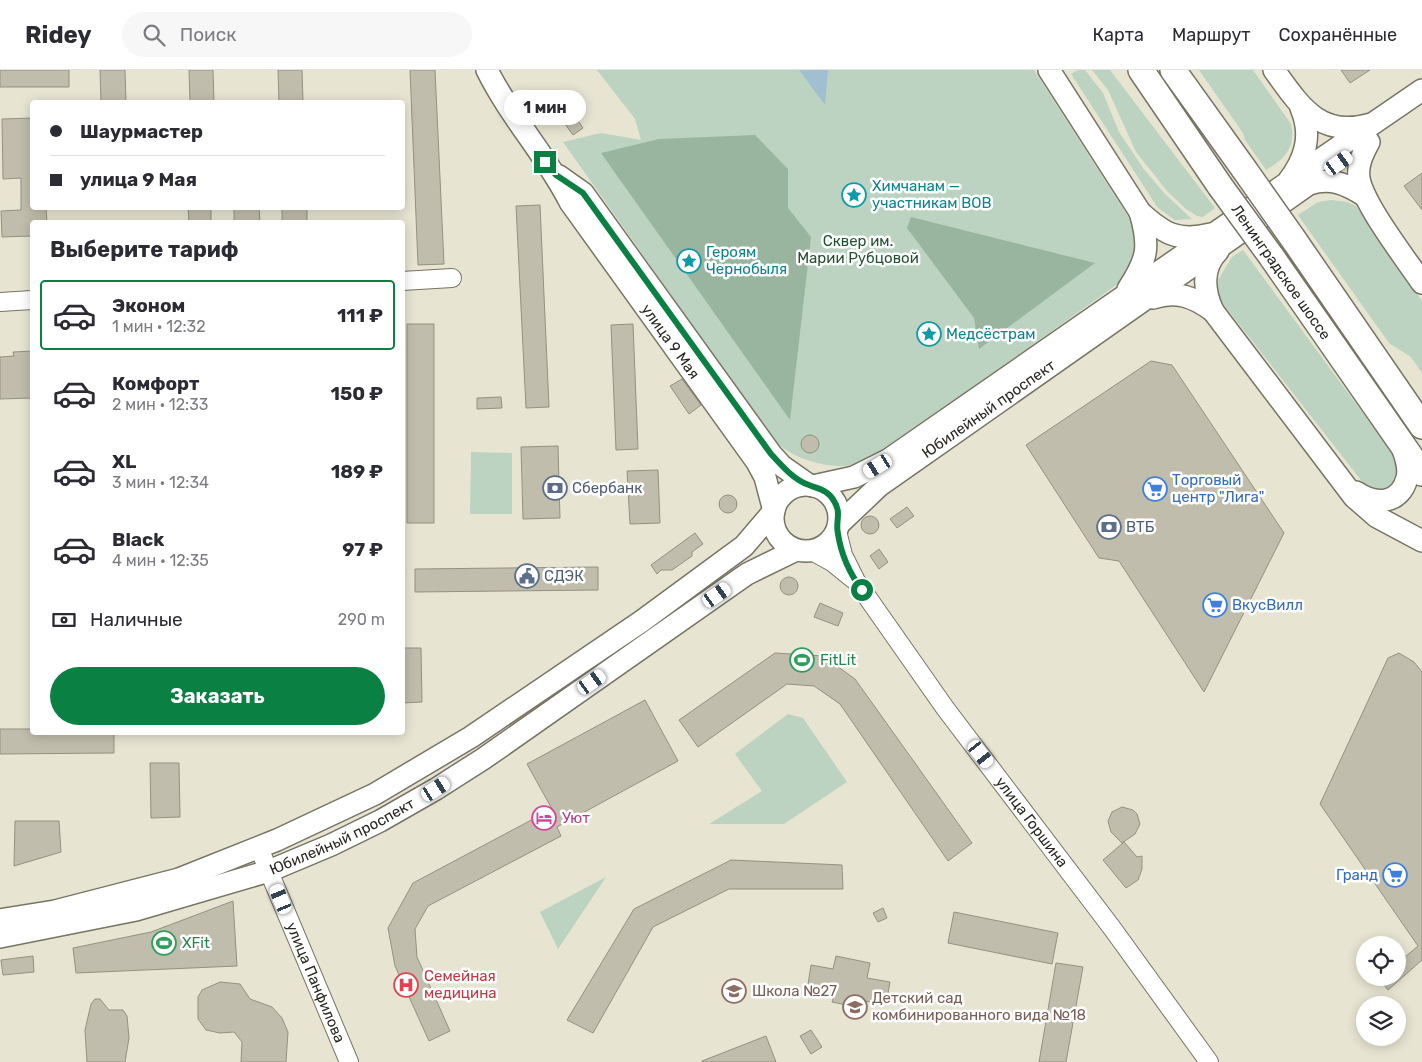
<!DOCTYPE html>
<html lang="ru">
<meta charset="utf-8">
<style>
:root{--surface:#fff;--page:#f7f7f7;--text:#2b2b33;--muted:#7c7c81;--line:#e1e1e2;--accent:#0b8043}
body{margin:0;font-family:Rubik,sans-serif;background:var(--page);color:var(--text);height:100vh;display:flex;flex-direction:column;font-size:19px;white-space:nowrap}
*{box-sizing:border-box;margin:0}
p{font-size:16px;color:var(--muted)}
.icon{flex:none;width:28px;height:28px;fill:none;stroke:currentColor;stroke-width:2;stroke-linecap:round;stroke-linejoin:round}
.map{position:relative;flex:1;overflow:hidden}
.panel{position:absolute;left:30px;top:150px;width:375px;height:515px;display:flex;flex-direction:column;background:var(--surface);border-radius:5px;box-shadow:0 2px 12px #0003}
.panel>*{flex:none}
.hud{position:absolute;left:30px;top:30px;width:375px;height:110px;border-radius:5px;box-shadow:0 2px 12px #0003;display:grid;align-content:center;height:110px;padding:0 20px;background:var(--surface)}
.tools{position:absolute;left:1356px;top:866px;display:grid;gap:10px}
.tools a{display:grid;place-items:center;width:50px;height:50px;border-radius:50%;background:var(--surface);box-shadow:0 2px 12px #0003;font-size:25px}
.end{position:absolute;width:22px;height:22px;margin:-11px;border:6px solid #0b8043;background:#fff;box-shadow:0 0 0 2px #fff}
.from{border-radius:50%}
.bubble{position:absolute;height:35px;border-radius:18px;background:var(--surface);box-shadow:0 2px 12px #0003;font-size:16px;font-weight:700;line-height:35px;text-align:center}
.car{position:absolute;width:15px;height:30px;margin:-15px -8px;border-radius:6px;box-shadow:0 0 4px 1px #0007;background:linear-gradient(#fff 24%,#345 0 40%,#fff 0 76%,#345 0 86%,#fff 0)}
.hud b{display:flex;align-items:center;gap:18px;height:48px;font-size:19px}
.hud b+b{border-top:1px solid var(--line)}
.hud i{width:12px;height:12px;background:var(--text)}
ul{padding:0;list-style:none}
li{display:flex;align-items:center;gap:15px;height:70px;margin:0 10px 8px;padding:0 10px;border:2px solid transparent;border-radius:5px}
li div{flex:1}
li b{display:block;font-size:19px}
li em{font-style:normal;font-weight:700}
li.current{border-color:var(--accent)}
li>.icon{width:45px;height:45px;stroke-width:1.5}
h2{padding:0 20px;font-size:22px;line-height:60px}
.pay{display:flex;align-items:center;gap:12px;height:55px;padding:0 20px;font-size:19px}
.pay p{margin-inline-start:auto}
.primary-button{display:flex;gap:10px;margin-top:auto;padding:10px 20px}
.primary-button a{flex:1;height:58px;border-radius:30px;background:var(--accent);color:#fff;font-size:20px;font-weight:700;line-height:58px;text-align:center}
header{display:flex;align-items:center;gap:30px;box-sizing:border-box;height:70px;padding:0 25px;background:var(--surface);border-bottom:1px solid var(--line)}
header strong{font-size:24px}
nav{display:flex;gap:28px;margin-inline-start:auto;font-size:18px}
.search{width:350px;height:45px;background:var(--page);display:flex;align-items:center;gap:12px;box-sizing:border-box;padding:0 18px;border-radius:28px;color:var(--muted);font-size:19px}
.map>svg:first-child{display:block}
</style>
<header>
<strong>Ridey</strong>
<div class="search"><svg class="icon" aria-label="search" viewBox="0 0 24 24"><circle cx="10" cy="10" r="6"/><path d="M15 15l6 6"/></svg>Поиск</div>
<nav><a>Карта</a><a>Маршрут</a><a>Сохранённые</a></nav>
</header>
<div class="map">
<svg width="1422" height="992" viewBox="0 0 1422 992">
<rect width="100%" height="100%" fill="#e7e4d2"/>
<!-- green -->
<path fill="#bbd3c0" d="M597,0H1034L1136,159L1139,189L1115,216L882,382C874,386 865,391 857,394C832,401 791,389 774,370L563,72L601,63L641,70L635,49Z
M1078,0H1085L1103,23L1119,62L1143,98L1165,124L1192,149L1175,150L1158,138L1071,4Z
M1092,0H1110L1215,138L1203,147L1197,146L1186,139L1168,122L1136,82L1108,20Z
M1199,0H1253L1291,54C1296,77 1285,89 1266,100L1245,70L1243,63Z
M1331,130L1347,132L1356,136L1422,231V303L1411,287L1389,273L1298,145L1318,132Z
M1243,180L1398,391L1401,397L1392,420L1371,423L1217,226L1215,215L1232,187Z
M471,382L512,383V444H470Z
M788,644L803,648L847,712L784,754H709L762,721L735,684Z
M606,807L558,879L540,842Z"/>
<!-- forest -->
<path fill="#9ab59f" d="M755,65L788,99V138L811,167L790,350L601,83L659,69Z
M911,147L1095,193L979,279L974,248L907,158Z"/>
<!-- water -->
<path fill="#a0bfd1" d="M799,0H828L825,35Z"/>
<!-- building -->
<path fill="#c0bdac" stroke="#949180" d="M0,0H69V17H0Z
M100,0H125L126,32H101Z
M189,0H213L214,32H190Z
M278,0H302L303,32H279Z
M410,0H435L444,194L418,195Z
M1341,0H1370L1350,13Z
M568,36L583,58L573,65L557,43Z
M32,48V138H46L47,152H32V166L2,167L1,141L21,140V108L3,109L2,49Z
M1422,103V140L1404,116Z
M540,135L549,337L526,338L516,136Z
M188,138H211V152H189Z
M234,138H259L260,152H234Z
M282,138H307V152H282Z
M407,254H434V453H407Z
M633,254L638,379L616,380L611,255Z
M32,281V328L0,329V287L14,286L13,282Z
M1151,291L1172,295L1284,463L1204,622L1119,491L1099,488L1026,375Z
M682,309L701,335L689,344L670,316Z
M501,327L502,338L477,339V328Z
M801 374a9 9 0 1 1 18 0a9 9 0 1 1-18 0Z
M558,376L560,448L523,449L521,377Z
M658,400L660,453L630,454L627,401Z
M719 434a9 9 0 1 1 18 0a9 9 0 1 1-18 0Z
M907,437L914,446L897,458L890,449Z
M861 455a9 9 0 1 1 18 0a9 9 0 1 1-18 0Z
M695,463L703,474L692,482V486L672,500H661L657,504L651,495Z
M879,479L888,492L879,499L870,486Z
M598,497V520L415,522V499Z
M780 516a9 9 0 1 1 18 0a9 9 0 1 1-18 0Z
M820,533L843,543L838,556L814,547Z
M402,578H421L422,632L402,633Z
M775,583L823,586L855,609L972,773L948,791L840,634L814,616L787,614L698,677L679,650Z
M1399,583L1414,592L1422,602V890L1388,920L1379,908H1398V893L1418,876L1320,734L1388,588Z
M645,630L678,691L557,757L561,766L428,836L415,859L417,887L450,961L429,971L395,896L388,858L413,813L552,739L527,694Z
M0,659H32V662H114V683L0,684Z
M150,693H179L180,747L151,748Z
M1122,737L1133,740L1137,744L1140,754L1135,764L1122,773L1111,762L1108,751L1112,742Z
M15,751H59L61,782L14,796Z
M1124,772L1137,787L1142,786V799L1138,810L1126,818L1103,790Z
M731,790L842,795L843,819H729L653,857L593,963L567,950L634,839Z
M233,831L237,896L76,903L73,878L151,862Z
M883,838L887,848L878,852L873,843Z
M954,842L1058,863L1052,894L948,873Z
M33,886L34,902L3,905L1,890Z
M836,886L870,893L867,908L890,912L886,935L854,929L852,936L832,932L834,926L807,921L811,895L833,899Z
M1056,893L1083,897L1066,992H1039Z
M220,912L240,914L250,929L272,937L282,948L288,962L286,992H241L242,972L234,962L220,963L206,960L198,949V927L202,920Z
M95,929H100L109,940H123L127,946L129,968L125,992H87L85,960L91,934Z
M811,960L822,977L811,984L800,966Z
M766,966L776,992H702V991Z"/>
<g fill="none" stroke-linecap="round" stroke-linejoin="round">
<!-- minor casing -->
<g stroke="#777464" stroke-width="20">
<g id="minor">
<path d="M402,211L452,208"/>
<path d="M0,232L32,230"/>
<path id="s1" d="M837,461L843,485L856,511L945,638L1112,858L1209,992"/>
<path d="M812,481L832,492L853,509"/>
<path id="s2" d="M259,778L349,992"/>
</g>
</g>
<!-- major casing -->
<g stroke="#777464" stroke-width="24">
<g id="major">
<path id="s3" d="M487,0C510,47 547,86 570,132L757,392L765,407L774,441"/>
<path d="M1049,0L1140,142C1164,164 1178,172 1211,164"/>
<path d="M1274,0C1300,36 1320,69 1371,54"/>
<path d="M1369,72C1363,83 1357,95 1359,108C1363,134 1406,189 1422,213"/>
<path d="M559,106L583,123L771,384L782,396L809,415"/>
<path d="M1295,107L1422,20"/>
<path d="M1218,181C1201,198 1204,222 1213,241L1354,427L1377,447L1422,471"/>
<path d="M1128,219C1148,189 1150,176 1140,142"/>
<path d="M1153,228C1176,220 1194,227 1213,241"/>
<circle cx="806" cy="448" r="33"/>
<path d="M813,416L854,407L888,390L1287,113C1305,90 1313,66 1301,38"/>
<path d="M1356,422C1375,435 1400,435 1407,408C1410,397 1405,386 1402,377"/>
<path id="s4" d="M839,454L879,416L1309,114C1331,107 1346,114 1365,126"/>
<path d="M0,850L55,841L179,809L277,770L375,724L471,667L642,551L744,476L773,442"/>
<path id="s5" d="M0,867L136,840L269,801L331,775L380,751L436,719L483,689L747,504L796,480"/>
</g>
</g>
<!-- highway casing -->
<g stroke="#777464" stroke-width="28">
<path id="highway" d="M1141,0L1220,116
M1173,0L1244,99
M1294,170L1422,356
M1271,186L1422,403"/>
</g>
<!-- minor -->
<use href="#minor" stroke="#fff" stroke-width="18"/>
<!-- major -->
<use href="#major" stroke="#fff" stroke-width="21"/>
<!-- highway -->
<use href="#highway" stroke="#fff" stroke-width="25"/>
<!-- highway-bridge casing -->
<g stroke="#777464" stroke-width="28" stroke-linecap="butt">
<path id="highway-bridge" d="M1244,99L1294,170
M1220,116L1271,186"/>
</g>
<!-- highway-bridge -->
<use href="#highway-bridge" stroke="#fff" stroke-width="25"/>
</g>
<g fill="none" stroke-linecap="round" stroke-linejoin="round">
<!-- route -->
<path stroke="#0b8043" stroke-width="6" d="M545,92L556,105L583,123L771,384C781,395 794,410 809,415C819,419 828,420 834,431C842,443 835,452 838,464C841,483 850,504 862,520"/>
</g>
<!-- icons -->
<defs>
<g id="sight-ring" transform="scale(1.25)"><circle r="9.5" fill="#fff" stroke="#0f9aa8" stroke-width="1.5"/><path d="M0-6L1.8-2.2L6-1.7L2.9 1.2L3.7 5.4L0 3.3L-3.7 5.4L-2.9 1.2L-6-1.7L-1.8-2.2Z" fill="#0f9aa8"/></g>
<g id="bank-ring" transform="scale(1.25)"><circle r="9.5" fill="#fff" stroke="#5c6f8a" stroke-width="1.5"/><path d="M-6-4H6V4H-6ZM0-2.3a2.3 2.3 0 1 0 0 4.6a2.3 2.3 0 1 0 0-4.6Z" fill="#5c6f8a"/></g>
<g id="supermarket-ring" transform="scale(1.25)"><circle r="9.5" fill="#fff" stroke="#3f7fe0" stroke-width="1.5"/><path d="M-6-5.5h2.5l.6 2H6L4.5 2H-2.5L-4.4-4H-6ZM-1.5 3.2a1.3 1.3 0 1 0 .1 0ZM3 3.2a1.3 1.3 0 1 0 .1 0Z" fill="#3f7fe0"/></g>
<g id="civic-ring" transform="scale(1.25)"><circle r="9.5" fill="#fff" stroke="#5c6f8a" stroke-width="1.5"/><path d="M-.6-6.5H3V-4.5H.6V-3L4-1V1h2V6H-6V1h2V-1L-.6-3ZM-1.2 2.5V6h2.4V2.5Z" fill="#5c6f8a"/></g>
<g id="stadium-ring" transform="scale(1.25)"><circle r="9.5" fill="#fff" stroke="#2e9e5b" stroke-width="1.5"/><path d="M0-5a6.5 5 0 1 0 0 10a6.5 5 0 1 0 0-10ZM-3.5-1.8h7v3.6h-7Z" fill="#2e9e5b"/></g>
<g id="hotel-ring" transform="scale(1.25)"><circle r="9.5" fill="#fff" stroke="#d1479c" stroke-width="1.5"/><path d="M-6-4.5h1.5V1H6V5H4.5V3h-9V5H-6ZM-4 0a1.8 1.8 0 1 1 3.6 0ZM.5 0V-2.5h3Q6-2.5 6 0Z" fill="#d1479c"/></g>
<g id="hospital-ring" transform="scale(1.25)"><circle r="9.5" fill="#fff" stroke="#e0444e" stroke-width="1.5"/><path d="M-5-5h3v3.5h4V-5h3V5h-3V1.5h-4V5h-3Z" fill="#e0444e"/></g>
<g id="school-ring" transform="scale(1.25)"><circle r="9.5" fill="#fff" stroke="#8d6e63" stroke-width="1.5"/><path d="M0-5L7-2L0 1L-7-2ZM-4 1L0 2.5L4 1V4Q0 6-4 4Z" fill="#8d6e63"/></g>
</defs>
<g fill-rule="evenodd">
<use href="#sight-ring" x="854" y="125"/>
<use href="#sight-ring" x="689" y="191"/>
<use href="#sight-ring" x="929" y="264"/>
<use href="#bank-ring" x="555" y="418"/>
<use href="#supermarket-ring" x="1155" y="419"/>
<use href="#bank-ring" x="1109" y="457"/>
<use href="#civic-ring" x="527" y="506"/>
<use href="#supermarket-ring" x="1215" y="535"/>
<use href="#stadium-ring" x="802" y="590"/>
<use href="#hotel-ring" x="544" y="748"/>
<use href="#supermarket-ring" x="1395" y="805"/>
<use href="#stadium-ring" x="164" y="873"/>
<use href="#hospital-ring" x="406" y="915"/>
<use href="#school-ring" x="734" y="921"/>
<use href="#school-ring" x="855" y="937"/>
</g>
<g text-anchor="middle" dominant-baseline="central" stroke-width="5" stroke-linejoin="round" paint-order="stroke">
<!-- culture labels -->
<g font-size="15" fill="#0d838f" stroke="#fff" text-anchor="start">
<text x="872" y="116">Химчанам —<tspan x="872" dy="17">участникам ВОВ</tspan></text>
<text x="706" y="182">Героям<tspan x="706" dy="17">Чернобыля</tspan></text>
<text x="946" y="264">Медсёстрам</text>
</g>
<!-- park labels -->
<g font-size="15" fill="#245131" stroke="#fff">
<text x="858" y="171">Сквер им.<tspan x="858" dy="17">Марии Рубцовой</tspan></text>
</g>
<!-- street labels -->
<g font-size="15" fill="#2a2822" stroke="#fff">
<text transform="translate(1281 202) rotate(55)">Ленинградское шоссе</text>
<text stroke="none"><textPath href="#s3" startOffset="328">улица 9 Мая</textPath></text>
<text stroke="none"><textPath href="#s4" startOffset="189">Юбилейный проспект</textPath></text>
<text stroke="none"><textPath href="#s1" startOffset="352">улица Горшина</textPath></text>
<text stroke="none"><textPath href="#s5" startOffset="358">Юбилейный проспект</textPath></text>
<text stroke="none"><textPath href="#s2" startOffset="146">улица Панфилова</textPath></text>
</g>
<!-- shop labels -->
<g font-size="15" fill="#366cbe" stroke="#fff" text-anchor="start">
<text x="1172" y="410">Торговый<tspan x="1172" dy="17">центр "Лига"</tspan></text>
<text x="1232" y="535">ВкусВилл</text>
<text x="1378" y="805" text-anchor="end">Гранд</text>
</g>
<!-- service labels -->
<g font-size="15" fill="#4e5e75" stroke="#fff" text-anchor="start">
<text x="572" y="418">Сбербанк</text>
<text x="1126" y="457">ВТБ</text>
<text x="544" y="506">СДЭК</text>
</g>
<!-- leisure labels -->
<g font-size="15" fill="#27864d" stroke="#fff" text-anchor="start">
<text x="820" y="590">FitLit</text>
<text x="182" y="873">XFit</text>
</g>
<!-- hotel labels -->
<g font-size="15" fill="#b23c85" stroke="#fff" text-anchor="start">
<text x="562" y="748">Уют</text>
</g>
<!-- health labels -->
<g font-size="15" fill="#be3a42" stroke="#fff" text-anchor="start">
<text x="424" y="906">Семейная<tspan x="424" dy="17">медицина</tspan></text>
</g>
<!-- education labels -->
<g font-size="15" fill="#785e54" stroke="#fff" text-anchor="start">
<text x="752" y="921">Школа №27</text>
<text x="872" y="928">Детский сад<tspan x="872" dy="17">комбинированного вида №18</tspan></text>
</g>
</g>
</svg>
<div class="tools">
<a><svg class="icon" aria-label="locate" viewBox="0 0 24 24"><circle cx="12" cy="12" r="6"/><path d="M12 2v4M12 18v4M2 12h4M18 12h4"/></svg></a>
<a><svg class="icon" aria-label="layers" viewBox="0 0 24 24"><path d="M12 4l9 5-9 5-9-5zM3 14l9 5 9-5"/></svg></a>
</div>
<i class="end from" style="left:862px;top:520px"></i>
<i class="end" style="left:545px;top:92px"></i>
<div class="bubble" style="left:504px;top:20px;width:82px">1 мин</div>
<i class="car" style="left:1339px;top:93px;rotate:55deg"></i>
<i class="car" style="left:878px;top:396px;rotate:239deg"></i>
<i class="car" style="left:717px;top:525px;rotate:55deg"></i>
<i class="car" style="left:592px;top:612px;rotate:55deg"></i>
<i class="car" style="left:981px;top:684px;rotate:142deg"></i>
<i class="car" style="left:436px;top:719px;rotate:57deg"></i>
<i class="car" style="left:281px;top:829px;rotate:337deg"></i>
<div class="hud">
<b><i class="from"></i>Шаурмастер</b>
<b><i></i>улица 9 Мая</b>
</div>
<section class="panel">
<h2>Выберите тариф</h2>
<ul>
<li class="current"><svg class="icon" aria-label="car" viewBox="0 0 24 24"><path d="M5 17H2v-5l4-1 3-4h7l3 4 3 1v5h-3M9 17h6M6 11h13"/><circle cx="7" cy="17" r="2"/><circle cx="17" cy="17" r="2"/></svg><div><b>Эконом</b><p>1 мин · 12:32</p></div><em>111 ₽</em></li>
<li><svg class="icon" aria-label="car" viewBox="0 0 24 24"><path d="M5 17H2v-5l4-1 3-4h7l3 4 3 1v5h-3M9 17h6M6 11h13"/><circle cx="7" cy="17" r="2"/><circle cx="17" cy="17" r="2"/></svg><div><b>Комфорт</b><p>2 мин · 12:33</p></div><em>150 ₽</em></li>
<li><svg class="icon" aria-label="car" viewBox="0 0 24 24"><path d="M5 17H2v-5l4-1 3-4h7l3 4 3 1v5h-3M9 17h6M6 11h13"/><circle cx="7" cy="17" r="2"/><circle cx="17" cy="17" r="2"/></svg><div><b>XL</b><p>3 мин · 12:34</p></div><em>189 ₽</em></li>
<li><svg class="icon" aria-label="car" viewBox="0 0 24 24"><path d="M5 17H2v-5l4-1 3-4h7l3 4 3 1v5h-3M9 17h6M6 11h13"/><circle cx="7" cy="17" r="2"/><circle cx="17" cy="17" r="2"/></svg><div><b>Black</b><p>4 мин · 12:35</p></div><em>97 ₽</em></li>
</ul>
<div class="pay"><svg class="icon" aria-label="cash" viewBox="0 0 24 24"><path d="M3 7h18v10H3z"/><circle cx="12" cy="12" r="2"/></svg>Наличные<p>290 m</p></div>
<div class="primary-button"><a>Заказать</a></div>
</section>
</div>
